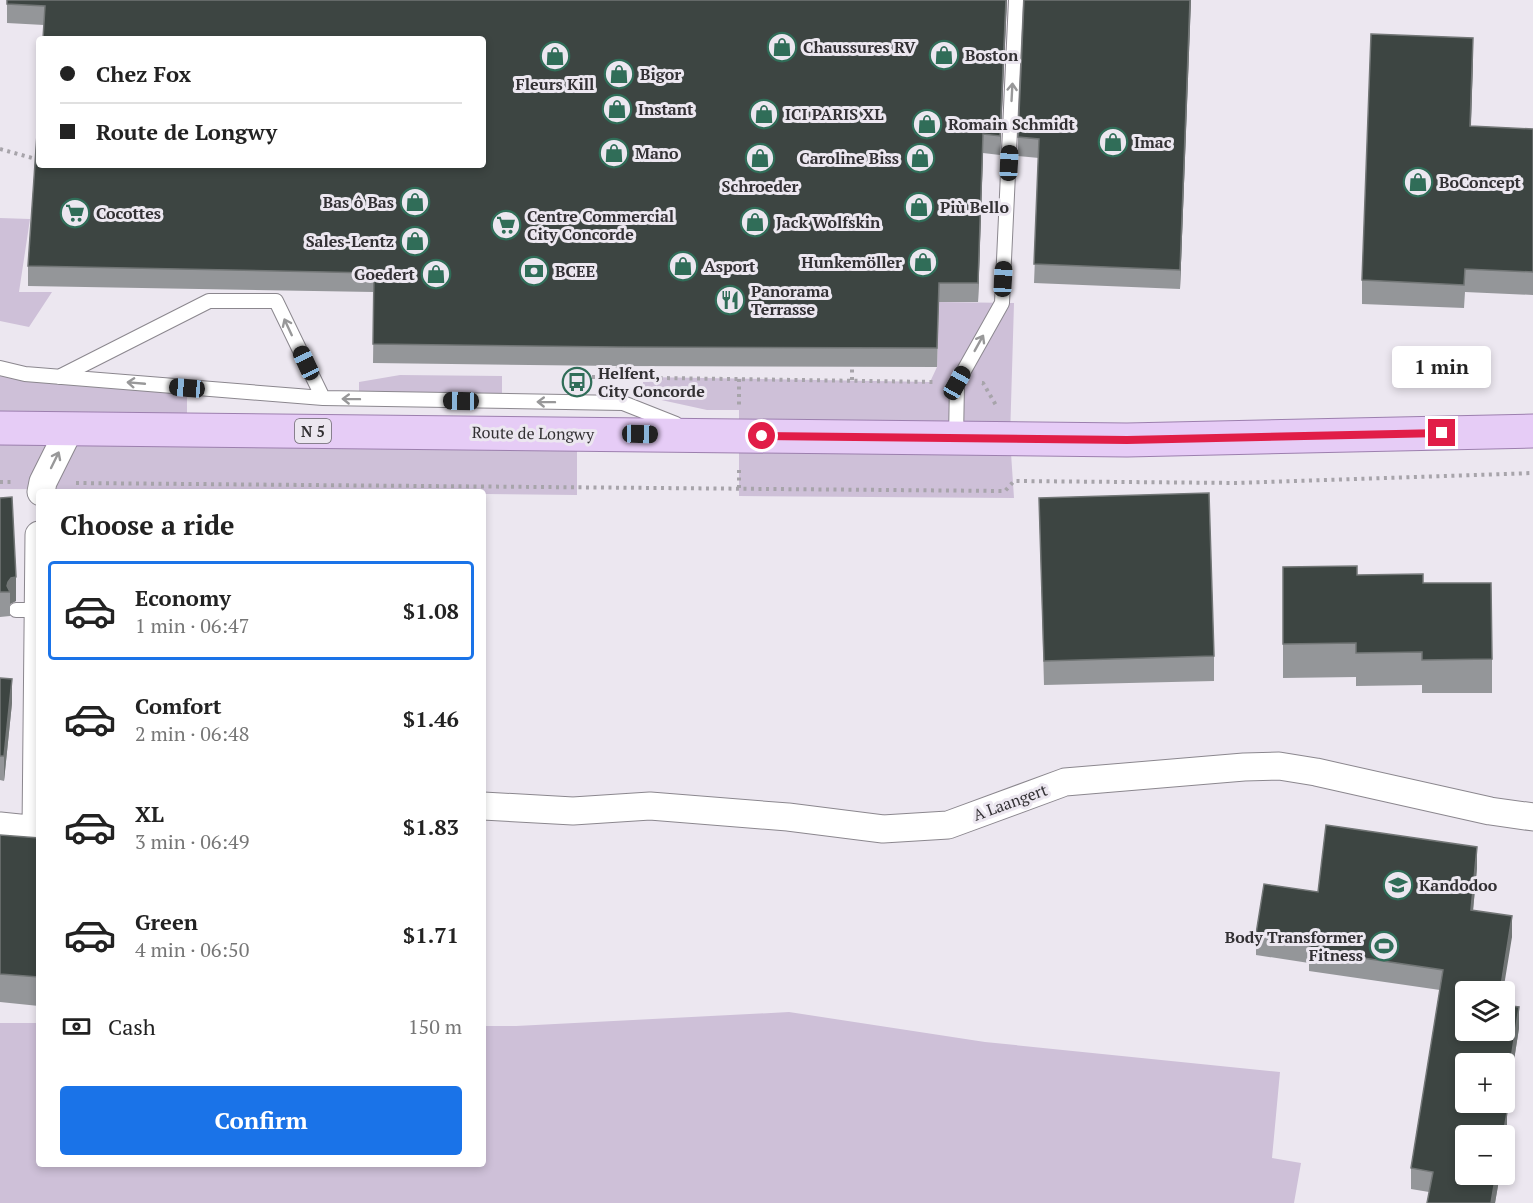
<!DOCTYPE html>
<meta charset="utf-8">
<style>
:root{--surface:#fff;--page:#f2f2f2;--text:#222;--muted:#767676;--line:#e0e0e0;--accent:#1a73e8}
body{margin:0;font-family:"PT Serif",serif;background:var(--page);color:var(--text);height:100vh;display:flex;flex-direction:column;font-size:22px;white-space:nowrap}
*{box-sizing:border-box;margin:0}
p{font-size:20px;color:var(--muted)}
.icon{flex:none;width:33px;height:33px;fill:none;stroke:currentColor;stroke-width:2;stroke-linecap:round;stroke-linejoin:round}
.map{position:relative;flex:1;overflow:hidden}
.side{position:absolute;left:36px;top:489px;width:450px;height:678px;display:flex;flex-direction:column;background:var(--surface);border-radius:6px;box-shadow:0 3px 9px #0003}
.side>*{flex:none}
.banner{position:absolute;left:36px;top:36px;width:450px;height:132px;border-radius:6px;box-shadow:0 3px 9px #0003;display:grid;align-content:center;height:132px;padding:0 24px;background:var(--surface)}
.buttons{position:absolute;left:1455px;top:981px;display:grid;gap:12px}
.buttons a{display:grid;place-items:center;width:60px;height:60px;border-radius:6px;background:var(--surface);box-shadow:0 3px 9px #0003;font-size:30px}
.end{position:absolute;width:27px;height:27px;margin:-14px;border:8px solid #e11d48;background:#fff;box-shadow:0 0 0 3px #fff}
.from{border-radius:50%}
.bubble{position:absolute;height:42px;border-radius:6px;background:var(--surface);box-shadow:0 3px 9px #0003;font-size:20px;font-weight:800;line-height:42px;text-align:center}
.car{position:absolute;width:18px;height:36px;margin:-18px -9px;border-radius:8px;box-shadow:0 0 4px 2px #0007;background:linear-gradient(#222 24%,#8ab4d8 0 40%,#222 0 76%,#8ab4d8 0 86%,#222 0)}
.banner b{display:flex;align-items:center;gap:21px;height:57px;font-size:22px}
.banner b+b{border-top:2px solid var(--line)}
.banner i{width:15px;height:15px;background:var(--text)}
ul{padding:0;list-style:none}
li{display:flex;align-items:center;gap:18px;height:99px;margin:0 12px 9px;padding:0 12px;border:3px solid transparent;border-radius:6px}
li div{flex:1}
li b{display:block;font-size:22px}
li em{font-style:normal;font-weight:800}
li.on{border-color:var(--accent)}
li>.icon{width:54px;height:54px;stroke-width:1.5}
h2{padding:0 24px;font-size:27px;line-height:72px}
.pay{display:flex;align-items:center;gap:15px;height:66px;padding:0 24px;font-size:22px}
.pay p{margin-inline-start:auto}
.action{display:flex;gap:12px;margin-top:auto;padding:12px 24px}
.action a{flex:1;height:69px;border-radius:6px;background:var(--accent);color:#fff;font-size:24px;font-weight:800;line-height:69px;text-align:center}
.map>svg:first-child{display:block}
</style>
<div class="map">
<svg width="1533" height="1203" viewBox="0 0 1533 1203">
<rect width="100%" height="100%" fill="#ece7f0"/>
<!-- green -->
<path fill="#cec0d8" d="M0,218L30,219L19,292H52L29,327L0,321Z
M939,302L1014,303L1010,438L1014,498L739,496V410H707L643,396V377L930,382L937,367Z
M0,368L187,388V429L577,434V495L483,494V492L0,489Z
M400,375L502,376V394L359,392V382Z
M789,1012L985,1042L1280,1072L1272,1158L1301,1163L1294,1203H0V1023H39V1164H483V1026H516Z"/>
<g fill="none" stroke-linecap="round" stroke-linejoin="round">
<!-- lane casing -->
<g stroke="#8b878e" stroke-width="16">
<path id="lane" d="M0,368L25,374L323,398L623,403L676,424
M59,377L209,301H276L323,398
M956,438L957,383L1002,303L1016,0
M16,610H37"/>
</g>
<!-- street casing -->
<g stroke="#8b878e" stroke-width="29">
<path id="street" d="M41,492L43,482L70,428
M483,806L573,811L650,806L788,817L883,829L948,825L1065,782L1244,767L1279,766L1316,772L1490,811L1533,817
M0,826L39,830
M36,830L39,535"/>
</g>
<!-- primary casing -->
<g stroke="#9c7fae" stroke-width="35">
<path id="primary" d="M0,428L1127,440L1533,431"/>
</g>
<!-- path -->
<path stroke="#a7a4aa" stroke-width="4" stroke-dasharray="3 4.5" stroke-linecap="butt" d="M0,149L36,159
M592,377L935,382
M617,377L618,366
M739,379V405
M852,380V367
M982,383H983L997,407
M0,482H14
M76,483L1005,491L1014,481L1237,483L1533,473
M739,488V467"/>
<!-- lane -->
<use href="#lane" stroke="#fff" stroke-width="14"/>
<!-- street -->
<use href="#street" stroke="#fff" stroke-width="27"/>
<!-- primary -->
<use href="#primary" stroke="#e6ccf6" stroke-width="33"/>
</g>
<!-- wall -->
<path fill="#949699" d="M7,0H1007L1000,155L983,153L978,302H939L937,367L618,366L373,363L374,292L28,286V266L44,25L7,23Z
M1191,0L1180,289L1034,283L1039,158L1018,156V137Z
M1473,61L1471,126L1533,129V295L1465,292L1464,308L1362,304V280Z
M0,498L16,601L10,604V616L0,617Z
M1039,498L1214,656V681L1044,685Z
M1283,567L1357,575L1423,583L1492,659V693H1422V685L1356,686V677L1283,678Z
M0,678L12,703L4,781L0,780Z
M0,835L39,838V1006L0,1002Z
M1477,868L1473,911L1512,937L1466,992L1519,1028L1506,1112L1507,1133L1504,1145V1136L1466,1174H1500L1495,1203L1411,1189V1168L1440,990L1309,971V963L1256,955V934L1318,892Z"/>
<!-- shaded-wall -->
<path fill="#727676" d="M1006,0H1007L1000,155V136Z
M1190,0H1191L1180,289V270Z
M1473,38V61L1470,149V126Z
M983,134V153L978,302V283Z
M16,577V601L10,604V592L7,586L8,582L11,578Z
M12,679V703L4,781V756Z
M1477,847V868L1471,931V910Z
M1512,916V937L1503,992H1500Z
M1519,1007V1028L1504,1125L1507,1112V1133L1504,1145V1136H1503V1111Z
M1496,1174H1500L1495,1203H1491Z"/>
<!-- building -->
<path fill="#3d4542" stroke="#727676" stroke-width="1.5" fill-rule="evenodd" d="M7,0H1006L1000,136L983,134L978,283H939L937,348L618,347L373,344L374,273L28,266L39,105V165H483V39H43L45,6L7,4Z
M1024,0H1190L1180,270L1034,264L1039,139L1018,137Z
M1371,34L1473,38L1470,126L1533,129V272L1465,269L1464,285L1362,280Z
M1209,493L1214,656L1044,661L1039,498Z
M12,497L16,577L11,578L8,582L7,586L10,592H0V498Z
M1357,566V575L1423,574V583H1491L1492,659L1422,660V652L1356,653V643L1283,644V567Z
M0,678L12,679L4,756H0Z
M1326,825L1477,847L1471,910L1512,916L1500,992H1466V1030H1504V1005L1519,1007L1503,1111L1507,1112L1503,1136H1466V1174H1496L1491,1203H1427L1433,1172L1411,1168L1443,970L1309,950L1311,943L1256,934L1264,884L1318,892ZM1466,1064H1504V1102H1466Z
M0,835L39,838V977L0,974Z"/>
<!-- one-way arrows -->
<defs><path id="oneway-shaft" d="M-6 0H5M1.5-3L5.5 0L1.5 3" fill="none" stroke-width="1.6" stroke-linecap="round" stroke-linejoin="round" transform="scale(1.5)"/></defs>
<g stroke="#989899">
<use href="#oneway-shaft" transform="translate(1012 92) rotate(-87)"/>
<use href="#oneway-shaft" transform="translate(288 327) rotate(-115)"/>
<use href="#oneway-shaft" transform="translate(979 343) rotate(-61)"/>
<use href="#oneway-shaft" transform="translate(136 383) rotate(-175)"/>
<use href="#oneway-shaft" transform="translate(351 399) rotate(-179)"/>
<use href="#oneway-shaft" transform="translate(546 402) rotate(-179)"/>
<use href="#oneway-shaft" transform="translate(55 460) rotate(-64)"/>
</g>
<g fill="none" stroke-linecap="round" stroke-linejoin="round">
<!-- route -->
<path stroke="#e11d48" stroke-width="8" d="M762,436L1127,440L1442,433"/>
</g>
<!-- icons -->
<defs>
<g id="shop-ring" transform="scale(1.5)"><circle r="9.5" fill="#ece7f0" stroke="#306d58" stroke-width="1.5"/><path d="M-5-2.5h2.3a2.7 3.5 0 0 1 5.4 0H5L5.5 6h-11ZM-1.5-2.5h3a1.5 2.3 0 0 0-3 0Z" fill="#306d58"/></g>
<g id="supermarket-ring" transform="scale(1.5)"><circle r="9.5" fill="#ece7f0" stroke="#306d58" stroke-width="1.5"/><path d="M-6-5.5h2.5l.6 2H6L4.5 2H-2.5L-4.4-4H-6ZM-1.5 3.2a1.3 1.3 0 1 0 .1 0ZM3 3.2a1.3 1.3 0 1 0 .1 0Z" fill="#306d58"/></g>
<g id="bank-ring" transform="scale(1.5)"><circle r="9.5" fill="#ece7f0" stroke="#306d58" stroke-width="1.5"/><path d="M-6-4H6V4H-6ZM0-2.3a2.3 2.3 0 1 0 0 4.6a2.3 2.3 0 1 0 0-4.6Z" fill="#306d58"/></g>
<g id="restaurant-ring" transform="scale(1.5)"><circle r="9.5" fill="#ece7f0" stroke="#306d58" stroke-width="1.5"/><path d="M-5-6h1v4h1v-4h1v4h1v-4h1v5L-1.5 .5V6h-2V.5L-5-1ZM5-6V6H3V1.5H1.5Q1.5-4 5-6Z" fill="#306d58"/></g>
<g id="bus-ring" transform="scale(1.5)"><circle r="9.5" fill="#ece7f0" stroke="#306d58" stroke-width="1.5"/><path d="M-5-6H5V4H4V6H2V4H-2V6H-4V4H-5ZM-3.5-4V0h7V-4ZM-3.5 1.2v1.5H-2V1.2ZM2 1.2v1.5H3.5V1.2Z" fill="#306d58"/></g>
<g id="school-ring" transform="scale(1.5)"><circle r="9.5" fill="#ece7f0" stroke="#306d58" stroke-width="1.5"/><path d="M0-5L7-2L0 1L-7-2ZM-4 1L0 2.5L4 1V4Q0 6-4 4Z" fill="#306d58"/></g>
<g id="stadium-ring" transform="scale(1.5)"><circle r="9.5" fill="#ece7f0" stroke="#306d58" stroke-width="1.5"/><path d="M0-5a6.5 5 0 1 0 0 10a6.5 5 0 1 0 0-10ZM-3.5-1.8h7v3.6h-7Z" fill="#306d58"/></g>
</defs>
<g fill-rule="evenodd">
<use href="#shop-ring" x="782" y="47"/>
<use href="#shop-ring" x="944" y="55"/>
<use href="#shop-ring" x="555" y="56"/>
<use href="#shop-ring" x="619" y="74"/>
<use href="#shop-ring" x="617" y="109"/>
<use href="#shop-ring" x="764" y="114"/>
<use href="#shop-ring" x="927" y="124"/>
<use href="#shop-ring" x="1113" y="142"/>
<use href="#shop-ring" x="614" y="153"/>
<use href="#shop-ring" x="760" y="158"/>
<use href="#shop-ring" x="920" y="158"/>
<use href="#shop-ring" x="1418" y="182"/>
<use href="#shop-ring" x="415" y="202"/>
<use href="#shop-ring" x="919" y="207"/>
<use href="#supermarket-ring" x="75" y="213"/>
<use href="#shop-ring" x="755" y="222"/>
<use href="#supermarket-ring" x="506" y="225"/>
<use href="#shop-ring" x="415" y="241"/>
<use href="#shop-ring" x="923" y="262"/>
<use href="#shop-ring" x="683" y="266"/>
<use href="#bank-ring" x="534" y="271"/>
<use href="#shop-ring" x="436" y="274"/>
<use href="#restaurant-ring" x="730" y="300"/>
<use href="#bus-ring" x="577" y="382"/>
<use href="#school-ring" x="1398" y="885"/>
<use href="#stadium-ring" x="1384" y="946"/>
</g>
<g text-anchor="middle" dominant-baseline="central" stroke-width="6" stroke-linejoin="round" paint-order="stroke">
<!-- shield labels -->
<rect fill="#ece7f0" stroke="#6a676c" stroke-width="1.5" x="295" y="419" width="36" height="24" rx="4.5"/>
<g font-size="15" font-weight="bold" fill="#323033">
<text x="313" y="431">N 5</text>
</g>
<!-- poi labels -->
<g font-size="16" font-weight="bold" fill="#323033" stroke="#ece7f0" text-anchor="start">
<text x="803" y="47">Chaussures RV</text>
<text x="965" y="55">Boston</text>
<text x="640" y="74">Bigor</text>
<text x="555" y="84" text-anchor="middle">Fleurs Kill</text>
<text x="638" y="109">Instant</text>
<text x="785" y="114">ICI PARIS XL</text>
<text x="948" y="124">Romain Schmidt</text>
<text x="1134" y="142">Imac</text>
<text x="635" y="153">Mano</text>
<text x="899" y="158" text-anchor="end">Caroline Biss</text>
<text x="1439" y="182">BoConcept</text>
<text x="760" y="186" text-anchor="middle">Schroeder</text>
<text x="394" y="202" text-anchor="end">Bas ô Bas</text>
<text x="940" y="207">Più Bello</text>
<text x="96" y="213">Cocottes</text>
<text x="527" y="216">Centre Commercial<tspan x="527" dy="18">City Concorde</tspan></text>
<text x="776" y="222">Jack Wolfskin</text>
<text x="394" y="241" text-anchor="end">Sales-Lentz</text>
<text x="902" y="262" text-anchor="end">Hunkemöller</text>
<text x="704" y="266">Asport</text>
<text x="555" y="271">BCEE</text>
<text x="415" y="274" text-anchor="end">Goedert</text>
<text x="751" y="291">Panorama<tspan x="751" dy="18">Terrasse</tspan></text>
<text x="598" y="373">Helfent,<tspan x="598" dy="18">City Concorde</tspan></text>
<text x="1419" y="885">Kandodoo</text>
<text x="1363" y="937" text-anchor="end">Body Transformer<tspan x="1363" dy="18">Fitness</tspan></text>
</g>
<!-- street labels -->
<g font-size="16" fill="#323033" stroke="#ece7f0">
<text transform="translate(533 433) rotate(1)">Route de Longwy</text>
<text transform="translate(1010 802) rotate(-20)">A Laangert</text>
</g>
</g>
</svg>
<div class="buttons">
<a><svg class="icon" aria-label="layers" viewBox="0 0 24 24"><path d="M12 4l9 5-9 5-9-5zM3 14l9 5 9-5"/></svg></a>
<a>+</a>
<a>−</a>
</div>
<i class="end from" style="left:762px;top:436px"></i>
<i class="end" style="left:1442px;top:433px"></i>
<div class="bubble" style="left:1392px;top:346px;width:99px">1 min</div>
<i class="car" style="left:1009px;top:163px;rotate:3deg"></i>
<i class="car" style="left:1003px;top:279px;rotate:3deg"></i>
<i class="car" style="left:306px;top:363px;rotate:335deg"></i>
<i class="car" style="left:957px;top:383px;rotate:29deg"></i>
<i class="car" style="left:187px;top:388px;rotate:275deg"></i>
<i class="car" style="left:461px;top:401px;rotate:271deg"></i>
<i class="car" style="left:640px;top:434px;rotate:91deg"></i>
<div class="banner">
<b><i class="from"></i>Chez Fox</b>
<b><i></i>Route de Longwy</b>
</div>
<section class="side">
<h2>Choose a ride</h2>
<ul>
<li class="on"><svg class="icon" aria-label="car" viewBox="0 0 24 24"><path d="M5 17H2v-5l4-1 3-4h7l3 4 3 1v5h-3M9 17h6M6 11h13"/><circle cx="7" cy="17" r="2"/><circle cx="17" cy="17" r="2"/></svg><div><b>Economy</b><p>1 min · 06:47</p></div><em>$1.08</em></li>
<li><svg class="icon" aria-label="car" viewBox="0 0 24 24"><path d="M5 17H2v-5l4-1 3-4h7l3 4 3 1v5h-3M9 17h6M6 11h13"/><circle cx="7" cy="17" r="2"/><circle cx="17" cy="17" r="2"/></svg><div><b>Comfort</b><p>2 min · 06:48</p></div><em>$1.46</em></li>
<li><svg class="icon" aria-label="car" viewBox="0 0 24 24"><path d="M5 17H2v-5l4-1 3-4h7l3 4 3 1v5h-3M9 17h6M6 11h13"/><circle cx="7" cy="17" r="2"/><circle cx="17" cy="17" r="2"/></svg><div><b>XL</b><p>3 min · 06:49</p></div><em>$1.83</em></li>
<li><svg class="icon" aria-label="car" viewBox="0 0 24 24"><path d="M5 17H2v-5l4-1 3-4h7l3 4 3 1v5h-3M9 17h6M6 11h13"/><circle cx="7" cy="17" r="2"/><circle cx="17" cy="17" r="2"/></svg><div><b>Green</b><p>4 min · 06:50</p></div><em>$1.71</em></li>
</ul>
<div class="pay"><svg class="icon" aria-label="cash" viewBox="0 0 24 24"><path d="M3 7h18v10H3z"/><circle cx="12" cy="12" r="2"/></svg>Cash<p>150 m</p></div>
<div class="action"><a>Confirm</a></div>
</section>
</div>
